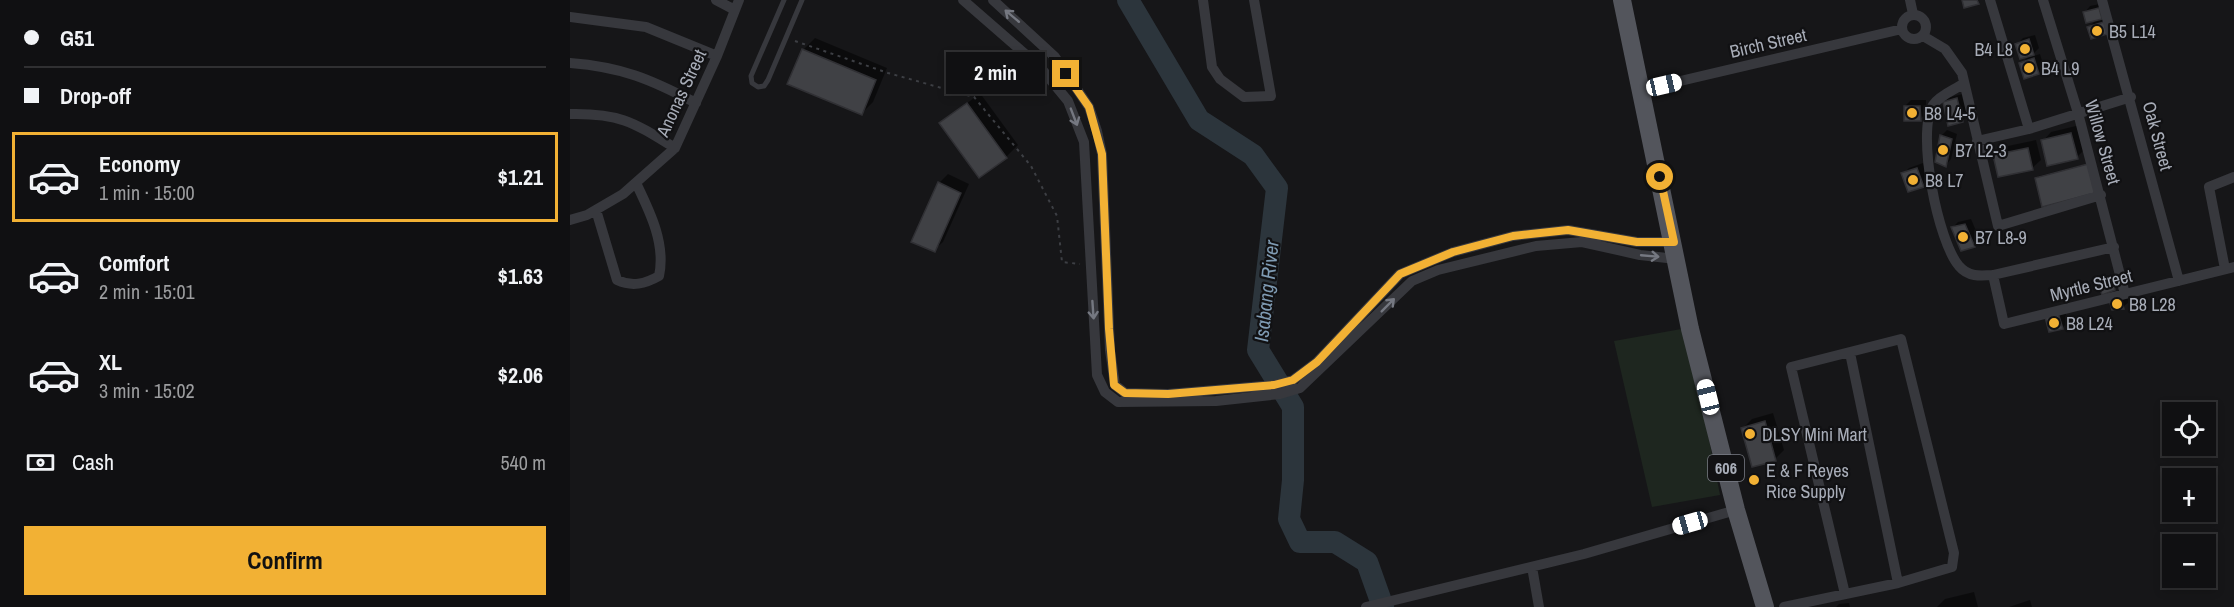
<!DOCTYPE html>
<meta charset="utf-8">
<style>
:root{--surface:#101012;--page:#1e1e20;--text:#f1f3f6;--muted:#9c9d9f;--line:#303032;--accent:#f2b134}
body{margin:0;font-family:"Archivo Narrow",sans-serif;background:var(--page);color:var(--text);height:100vh;display:flex;flex-direction:column;font-size:22px;white-space:nowrap}
*{box-sizing:border-box;margin:0}
p{font-size:20px;color:var(--muted)}
.icon{flex:none;width:33px;height:33px;fill:none;stroke:currentColor;stroke-width:2;stroke-linecap:round;stroke-linejoin:round}
.map{position:relative;flex:1;overflow:hidden}
.drawer{display:flex;flex-direction:column;background:var(--surface);width:570px}
.drawer>*{flex:none}
.hud{display:grid;align-content:center;height:132px;padding:0 24px;background:var(--surface)}
.buttons{position:absolute;left:1592px;top:402px;display:grid;gap:12px}
.buttons a{display:grid;place-items:center;width:54px;height:54px;border-radius:0px;background:var(--surface);box-shadow:0 3px 9px #0003,0 0 0 2px var(--line);font-size:30px}
.end{position:absolute;width:27px;height:27px;margin:-14px;border:8px solid #f2b134;background:#111;box-shadow:0 0 0 3px #111}
.from{border-radius:50%}
.bubble{position:absolute;height:42px;border-radius:0px;background:var(--surface);box-shadow:0 3px 9px #0003,0 0 0 2px var(--line);font-size:20px;font-weight:700;line-height:42px;text-align:center}
.car{position:absolute;width:18px;height:36px;margin:-18px -9px;border-radius:8px;box-shadow:0 0 4px 2px #0007;background:linear-gradient(#fff 24%,#345 0 40%,#fff 0 76%,#345 0 86%,#fff 0)}
.hud b{display:flex;align-items:center;gap:21px;height:57px;font-size:22px}
.hud b+b{border-top:2px solid var(--line)}
.hud i{width:15px;height:15px;background:var(--text)}
ul{padding:0;list-style:none}
li{display:flex;align-items:center;gap:18px;height:90px;margin:0 12px 9px;padding:0 12px;border:3px solid transparent;border-radius:0px}
li div{flex:1}
li b{display:block;font-size:22px}
li em{font-style:normal;font-weight:700}
li.on{border-color:var(--accent)}
li>.icon{width:54px;height:54px;stroke-width:1.5}
.pay{display:flex;align-items:center;gap:15px;height:66px;padding:0 24px;font-size:22px}
.pay p{margin-inline-start:auto}
.button{display:flex;gap:12px;margin-top:auto;padding:12px 24px}
.button a{flex:1;height:69px;border-radius:0px;background:var(--accent);color:#111;font-size:24px;font-weight:700;line-height:69px;text-align:center}
main{display:flex;flex:1;min-height:0}
.map>svg:first-child{display:block}
</style>
<main>
<section class="drawer">
<div class="hud">
<b><i class="from"></i>G51</b>
<b><i></i>Drop-off</b>
</div>
<ul>
<li class="on"><svg class="icon" aria-label="car" viewBox="0 0 24 24"><path d="M5 17H2v-5l4-1 3-4h7l3 4 3 1v5h-3M9 17h6M6 11h13"/><circle cx="7" cy="17" r="2"/><circle cx="17" cy="17" r="2"/></svg><div><b>Economy</b><p>1 min · 15:00</p></div><em>$1.21</em></li>
<li><svg class="icon" aria-label="car" viewBox="0 0 24 24"><path d="M5 17H2v-5l4-1 3-4h7l3 4 3 1v5h-3M9 17h6M6 11h13"/><circle cx="7" cy="17" r="2"/><circle cx="17" cy="17" r="2"/></svg><div><b>Comfort</b><p>2 min · 15:01</p></div><em>$1.63</em></li>
<li><svg class="icon" aria-label="car" viewBox="0 0 24 24"><path d="M5 17H2v-5l4-1 3-4h7l3 4 3 1v5h-3M9 17h6M6 11h13"/><circle cx="7" cy="17" r="2"/><circle cx="17" cy="17" r="2"/></svg><div><b>XL</b><p>3 min · 15:02</p></div><em>$2.06</em></li>
</ul>
<div class="pay"><svg class="icon" aria-label="cash" viewBox="0 0 24 24"><path d="M3 7h18v10H3z"/><circle cx="12" cy="12" r="2"/></svg>Cash<p>540 m</p></div>
<div class="button"><a>Confirm</a></div>
</section>
<div class="map">
<svg width="1664" height="607" viewBox="0 0 1664 607">
<rect width="100%" height="100%" fill="#161618"/>
<!-- green -->
<path fill="#1e261f" d="M1117,328L1150,495L1082,507L1044,341Z"/>
<!-- shadow -->
<path fill="#0007" d="M1535,3L1537,12L1528,21L1539,18L1542,27H1519L1528,18L1515,12L1520,6Z
M1465,35L1469,48L1460,57L1470,54L1474,67L1468,73L1451,64L1460,55L1447,44L1453,38Z
M245,38L317,68L303,102L292,113L233,50Z
M410,93L448,145L436,157L371,124Z
M1393,94L1398,115L1392,121L1374,102L1380,97Z
M1341,100H1356V113L1350,119L1335,106Z
M1510,125L1516,148L1507,157L1473,141L1481,132Z
M1377,130L1387,134L1381,159L1376,165L1371,136Z
M1466,140L1471,160L1462,168L1424,155L1433,147Z
M1353,163L1359,180L1353,185L1333,174L1339,168Z
M1520,163L1473,205L1466,178L1469,176Z
M378,174L399,184L373,242L364,250L369,183Z
M1401,219L1410,240L1404,246L1383,227L1388,222Z
M1548,275L1550,283L1544,289L1531,284L1537,278Z
M1557,294L1559,302L1553,307L1541,301Z
M1494,308L1498,322L1492,328L1482,312Z
M1203,413L1214,450L1205,459L1173,428L1182,419Z
M1404,592L1408,607H1367L1375,599Z
M1460,600L1462,607H1439Z
M1279,603L1280,607H1266L1269,604Z"/>
<g fill="none" stroke-linecap="round" stroke-linejoin="round">
<!-- river -->
<path stroke="#2c353c" stroke-width="22" d="M558,0L629,120L683,155L707,188L688,350L723,407V480L719,519L730,542H765L797,562L813,607"/>
</g>
<!-- building -->
<path fill="#404145" stroke="#303034" stroke-width="1.5" d="M1392,0H1407L1409,4L1394,8Z
M1529,8L1532,19L1516,23L1513,12Z
M1534,22L1537,34L1521,39L1517,27Z
M1459,39L1464,55L1450,59L1445,44Z
M232,49L306,80L292,115L217,84Z
M1464,58L1469,74L1454,79L1449,63Z
M1387,98L1393,122L1378,126L1373,102Z
M397,103L437,158L409,178L369,123Z
M1334,106H1350L1351,121H1334Z
M1501,133L1508,159L1477,166L1471,140Z
M1370,135L1382,139L1376,167L1365,162Z
M1458,148L1463,170L1428,177L1423,155Z
M1518,164L1525,193L1472,207L1465,178Z
M1347,168L1354,187L1338,192L1331,173Z
M368,182L391,193L365,252L341,242Z
M1395,224L1405,247L1391,251L1381,227Z
M1543,280L1545,290L1532,295L1529,284Z
M1551,299L1554,309L1542,310L1539,300Z
M1488,313L1493,329L1479,332L1475,317Z
M1195,421L1206,461L1182,467L1171,428Z"/>
<g fill="none" stroke-linecap="round" stroke-linejoin="round">
<!-- path -->
<path stroke="#3d3f44" stroke-width="2" stroke-dasharray="3 4.5" stroke-linecap="butt" d="M225,41L318,73L404,97L461,166L487,216L492,262L510,264"/>
<!-- service -->
<path stroke="#37383d" stroke-width="5" d="M214,0L181,76L182,83L188,87L194,86L198,80L232,0"/>
<!-- minor -->
<path stroke="#37383d" stroke-width="10" d="M146,0L165,10
M393,0L470,67L498,101L514,142L527,375L535,392L548,402L646,401L710,394L730,388L842,281L868,270L966,246L1012,242L1070,255L1106,259
M423,0L485,57L519,107L527,131L532,154L540,350L545,385L555,393L598,394L704,385L723,380L747,362L830,274L883,252L943,236L998,230L1067,242H1104
M633,0L642,67L650,79L674,97L701,96L684,0
M1340,0L1343,14
M1420,0L1459,129
M1473,0L1508,113L1555,294
M1532,0L1609,281
M1332 27a12 12 0 1 1 24 0a12 12 0 1 1-24 0Z
M0,17L76,27L147,56
M1353,36L1375,49L1392,73L1428,226L1531,195
M0,63C52,67 80,79 126,103
M1393,84C1384,90 1370,95 1363,105C1346,133 1368,242 1389,266C1398,277 1410,276 1423,275L1544,247
M1072,90L1332,29
M0,114C50,113 63,122 105,148
M1407,141L1459,129L1561,97
M26,210L47,280C62,287 75,284 89,276C96,244 80,212 66,183
M0,220L17,215L53,194L105,148L147,56L169,0
M1655,269L1639,187L1664,177
M1423,275L1434,324L1664,267
M1280,353L1328,583
M962,567L969,607
M796,607L1014,554L1166,510
M1214,607L1328,583L1382,567L1384,553L1331,339L1221,367L1275,594"/>
<!-- primary -->
<path stroke="#53555c" stroke-width="18" d="M1052,0L1120,329L1166,510L1195,607"/>
</g>
<!-- one-way arrows -->
<defs><path id="oneway-shaft" d="M-6 0H5M1.5-3L5.5 0L1.5 3" fill="none" stroke-width="1.6" stroke-linecap="round" stroke-linejoin="round" transform="scale(1.5)"/></defs>
<g stroke="#757881">
<use href="#oneway-shaft" transform="translate(442 16) rotate(-140)"/>
<use href="#oneway-shaft" transform="translate(504 117) rotate(69)"/>
<use href="#oneway-shaft" transform="translate(1080 256) rotate(5)"/>
<use href="#oneway-shaft" transform="translate(818 305) rotate(-45)"/>
<use href="#oneway-shaft" transform="translate(523 310) rotate(86)"/>
</g>
<g fill="none" stroke-linecap="round" stroke-linejoin="round">
<!-- route -->
<path stroke="#f2b134" stroke-width="8" d="M496,74L519,107L532,154L539,329L544,385L555,393L598,394L704,385L723,380L747,362L830,274L883,252L943,236L998,230L1067,242H1104L1090,177"/>
</g>
<!-- markers -->
<g fill="#f2b134" stroke="#111113" stroke-width="2">
<circle cx="1527" cy="31" r="6"/>
<circle cx="1455" cy="49" r="6"/>
<circle cx="1459" cy="68" r="6"/>
<circle cx="1342" cy="113" r="6"/>
<circle cx="1373" cy="150" r="6"/>
<circle cx="1343" cy="180" r="6"/>
<circle cx="1393" cy="237" r="6"/>
<circle cx="1547" cy="304" r="6"/>
<circle cx="1484" cy="323" r="6"/>
<circle cx="1180" cy="434" r="6"/>
<circle cx="1184" cy="480" r="6"/>
</g>
<g text-anchor="middle" dominant-baseline="central" stroke-width="4.5" stroke-linejoin="round" paint-order="stroke">
<!-- shield labels -->
<rect fill="#111113" stroke="#7b7e86" stroke-width="1.5" x="1138" y="455" width="36" height="26" rx="4.5"/>
<g font-size="16" font-weight="bold" fill="#a8adb8">
<text x="1156" y="468">606</text>
</g>
<!-- poi labels -->
<g font-size="18" fill="#a8adb8" stroke="#111113" text-anchor="start">
<text x="1539" y="31">B5 L14</text>
<text x="1443" y="49" text-anchor="end">B4 L8</text>
<text x="1471" y="68">B4 L9</text>
<text x="1354" y="113">B8 L4-5</text>
<text x="1385" y="150">B7 L2-3</text>
<text x="1355" y="180">B8 L7</text>
<text x="1405" y="237">B7 L8-9</text>
<text x="1559" y="304">B8 L28</text>
<text x="1496" y="323">B8 L24</text>
<text x="1192" y="434">DLSY Mini Mart</text>
<text x="1196" y="470">E &amp; F Reyes<tspan x="1196" dy="21">Rice Supply</tspan></text>
</g>
<!-- street labels -->
<g font-size="18" fill="#a8adb8" stroke="#111113">
<text transform="translate(1198 43) rotate(-13)">Birch Street</text>
<text transform="translate(111 93) rotate(-65)">Anonas Street</text>
<text transform="translate(1588 136) rotate(75)">Oak Street</text>
<text transform="translate(1533 142) rotate(74)">Willow Street</text>
<text transform="translate(1521 285) rotate(-14)">Myrtle Street</text>
</g>
<!-- water labels -->
<g font-size="20" font-style="italic" fill="#7f9bb3" stroke="#111113">
<text transform="translate(696 291) rotate(-84)">Isabang River</text>
</g>
</g>
</svg>
<div class="buttons">
<a><svg class="icon" aria-label="locate" viewBox="0 0 24 24"><circle cx="12" cy="12" r="6"/><path d="M12 2v4M12 18v4M2 12h4M18 12h4"/></svg></a>
<a>+</a>
<a>−</a>
</div>
<i class="end from" style="left:1090px;top:177px"></i>
<i class="end" style="left:496px;top:74px"></i>
<div class="bubble" style="left:376px;top:52px;width:99px">2 min</div>
<i class="car" style="left:1094px;top:85px;rotate:77deg"></i>
<i class="car" style="left:1138px;top:397px;rotate:346deg"></i>
<i class="car" style="left:1120px;top:523px;rotate:254deg"></i>
</div>
</main>
